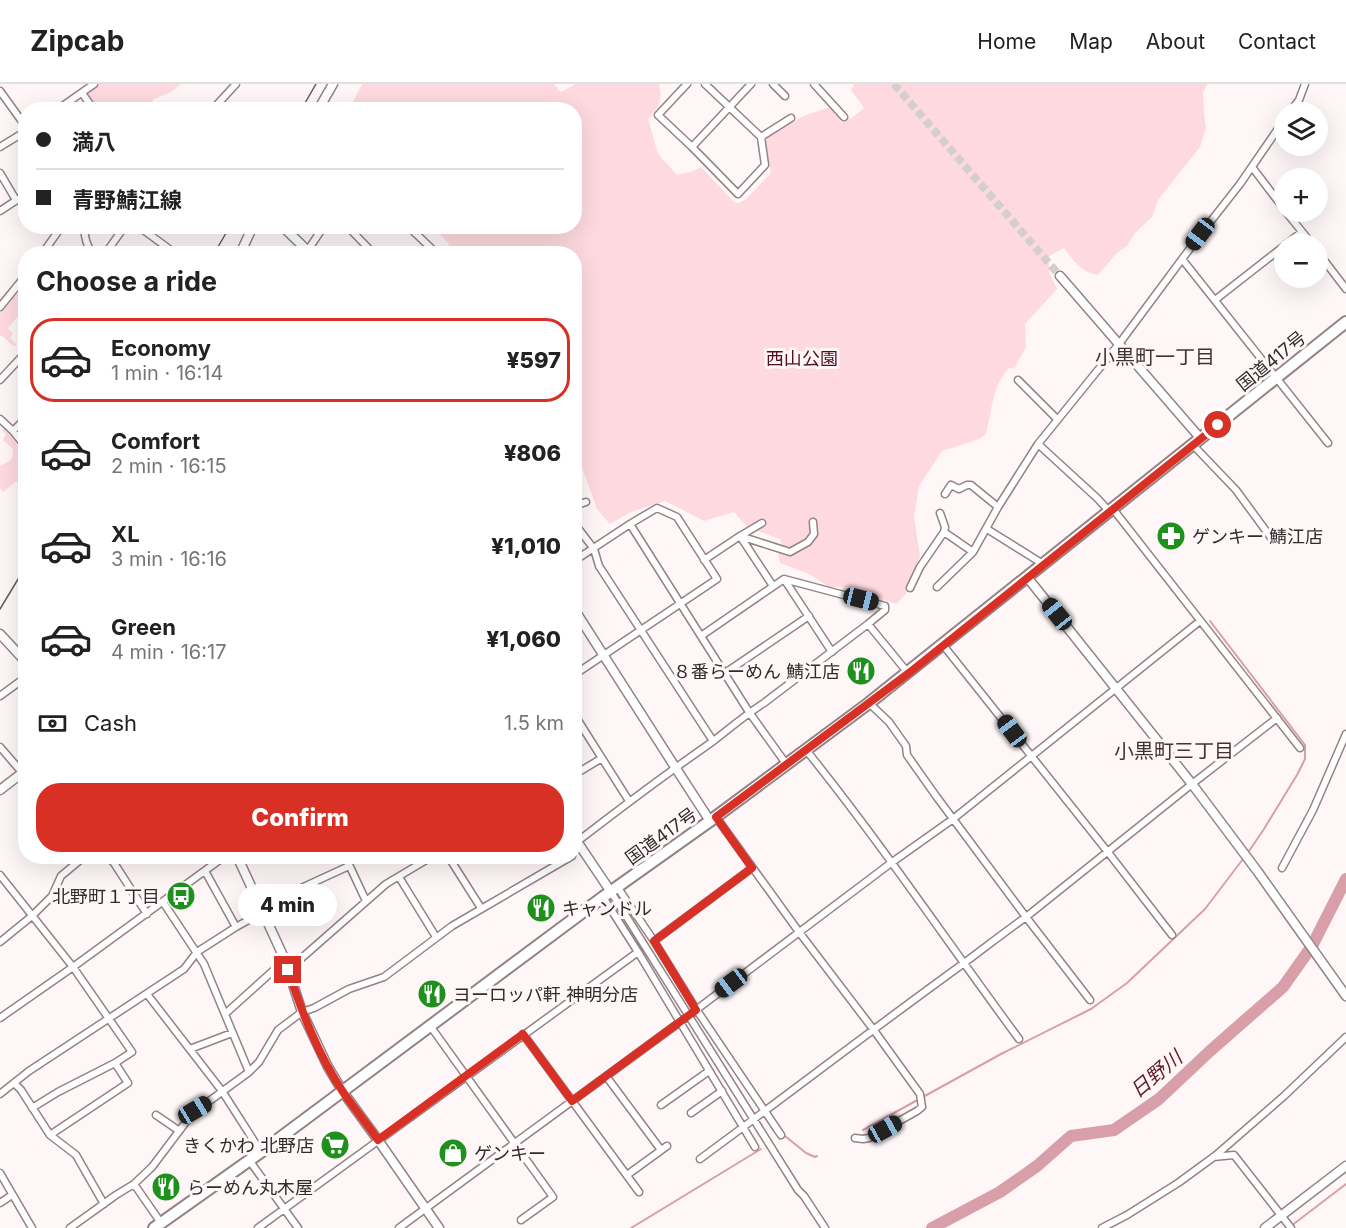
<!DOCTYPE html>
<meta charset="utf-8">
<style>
:root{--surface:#fff;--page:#f2f2f2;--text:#222;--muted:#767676;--line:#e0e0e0;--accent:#d93025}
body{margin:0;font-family:Inter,"Noto Sans JP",sans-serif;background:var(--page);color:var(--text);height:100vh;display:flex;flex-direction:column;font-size:22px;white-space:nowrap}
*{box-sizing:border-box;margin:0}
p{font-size:20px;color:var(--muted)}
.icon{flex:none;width:33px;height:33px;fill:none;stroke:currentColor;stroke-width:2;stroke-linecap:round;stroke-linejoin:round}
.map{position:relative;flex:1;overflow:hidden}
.details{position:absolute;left:18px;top:162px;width:564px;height:618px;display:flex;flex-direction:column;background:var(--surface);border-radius:24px;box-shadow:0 6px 24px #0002}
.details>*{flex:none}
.hud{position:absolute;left:18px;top:18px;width:564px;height:132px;border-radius:24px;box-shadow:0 6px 24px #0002;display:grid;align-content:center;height:132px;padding:0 18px;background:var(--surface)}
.tools{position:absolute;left:1274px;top:18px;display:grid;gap:12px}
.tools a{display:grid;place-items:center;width:54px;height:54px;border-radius:50%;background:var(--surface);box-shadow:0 6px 24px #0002;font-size:30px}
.end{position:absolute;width:27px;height:27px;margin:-14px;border:8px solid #d93025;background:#fff;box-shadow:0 0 0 3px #fff}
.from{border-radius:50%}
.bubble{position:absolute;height:42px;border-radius:21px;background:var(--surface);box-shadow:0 6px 24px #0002;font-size:20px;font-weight:800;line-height:42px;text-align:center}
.car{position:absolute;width:18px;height:36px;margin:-18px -9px;border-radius:8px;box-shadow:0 0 4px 2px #0007;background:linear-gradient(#222 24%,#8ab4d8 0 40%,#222 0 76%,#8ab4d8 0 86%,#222 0)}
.hud b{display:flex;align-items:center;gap:21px;height:57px;font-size:22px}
.hud b+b{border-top:2px solid var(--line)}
.hud i{width:15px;height:15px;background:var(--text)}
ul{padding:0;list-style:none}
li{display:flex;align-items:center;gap:18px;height:84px;margin:0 12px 9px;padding:0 6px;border:3px solid transparent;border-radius:24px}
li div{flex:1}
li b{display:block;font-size:22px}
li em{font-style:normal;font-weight:800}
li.selected{border-color:var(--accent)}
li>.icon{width:54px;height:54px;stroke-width:1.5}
h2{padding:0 18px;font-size:27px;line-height:72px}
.pay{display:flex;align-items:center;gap:15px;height:66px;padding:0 18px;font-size:22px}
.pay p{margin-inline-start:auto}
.cta{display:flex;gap:12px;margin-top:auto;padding:12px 18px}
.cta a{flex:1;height:69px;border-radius:24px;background:var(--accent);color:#fff;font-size:24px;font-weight:800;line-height:69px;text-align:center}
header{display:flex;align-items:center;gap:36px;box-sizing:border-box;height:84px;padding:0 30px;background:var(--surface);border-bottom:2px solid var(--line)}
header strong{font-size:28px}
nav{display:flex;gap:33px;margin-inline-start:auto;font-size:21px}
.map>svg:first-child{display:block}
</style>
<header>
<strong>Zipcab</strong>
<nav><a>Home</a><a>Map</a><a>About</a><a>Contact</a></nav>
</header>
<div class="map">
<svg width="1346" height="1144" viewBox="0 0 1346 1144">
<rect width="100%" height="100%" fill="#fef6f7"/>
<!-- green -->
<path fill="#fedae0" d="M98,0H181L171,8L154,15L149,25H97L86,9Z
M362,0H554L561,8L576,0H659C663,17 659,23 648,35L658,70L677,91L691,88L701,83L734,118L739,119L746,115L771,89L764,54L803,32L830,23L842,38L853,33L864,24L851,6L854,0H1207L1203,8L1204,29L1206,44L1200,63L1158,116L1152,133L1135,149L1127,162L1118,168L1098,191C1080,188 1075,178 1064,164L1049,172V188L1057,205L1025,240L1026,263L1014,285L1009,284C992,302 992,327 986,350L979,355L942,367L919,402L914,433L920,472L906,510L896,520L863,509L849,503H829L809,490L780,479L778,470L782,461L780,455L747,443L734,428L704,437L665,417L631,428L610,440L597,425L579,375L575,355L574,170L453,169L448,159L434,143L574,142V26H349Z
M17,209L22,216L25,224L8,244L13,250L10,254L16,260L15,262L12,261L2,252H0V229Z
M4,343L10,349L25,369L26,398L23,400L18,397C13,398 8,405 3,408L0,403V382L11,376L13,371L12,369L13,365L3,356L6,350L2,346Z"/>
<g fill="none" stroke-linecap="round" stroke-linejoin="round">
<!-- stream -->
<path stroke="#d99fa9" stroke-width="2" d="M1210,537L1305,661V675L1297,691L1264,745L1247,770
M863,1046L1001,970L1091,925L1127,899L1205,825L1243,775
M780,1055L785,1052L806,1069L815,1073L817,1072
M1291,1142L1346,1100
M631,1144L761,1065"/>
<!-- river -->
<path stroke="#d99fa9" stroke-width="12" d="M932,1144L1000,1108L1037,1082L1071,1052L1114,1046L1159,1015L1210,967L1283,903L1312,862L1346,795"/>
<!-- secondary-tunnel -->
<path stroke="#d5cecf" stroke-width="8" stroke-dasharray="8 4" stroke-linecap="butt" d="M894,0L1060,192"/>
<!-- street casing -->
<g stroke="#938385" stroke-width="9">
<path id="street" d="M687,0L658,31L692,63L738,110L765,81L761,53L791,34
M705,0L761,53
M773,0L785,12
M814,0L844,33
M0,7L26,43
M82,9L94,26
M57,26L94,0
M212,26L236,0
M1290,28L1299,16L1305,0
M0,63L26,47
M692,63L751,0
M1252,83L1284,125
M0,89L16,116
M0,127L26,110
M1286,128L1312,160
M85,142C83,152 87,161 92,170
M138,142L176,170
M347,142L374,170
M408,142L437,170
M1286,160L1302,148
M1317,167L1346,205
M306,169L324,142
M42,170L62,142
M105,170L125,142
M1182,175L1328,359
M1215,216L1284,162
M0,223L26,191
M0,296L26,268
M1018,296L1057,335
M0,335L13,347L26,363
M13,347L26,334
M1038,360L1097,414L1110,428
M1193,361L1236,406L1272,455
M945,410L951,401L959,405L967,401H971L998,423
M574,422L586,418
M1113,425L1300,664
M940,429L945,443L944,448
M574,439L594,465L599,482L713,657
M762,439L740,452L790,468L808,458L814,450L813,438
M630,440L749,628L787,681
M987,445L1043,480
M704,476L740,452L773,502
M574,477L630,440L657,424L677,433L717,495L574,591
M784,495L885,522V526L868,540
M937,503L973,468L998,423L1038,360L1119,260L1200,151L1240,100L1284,36
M910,504L920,483L944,448L973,468
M701,552L784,495L832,568
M943,561L1107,767L1172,851
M725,589L809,532
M0,612L26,593
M869,619L889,638L906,662L907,671L936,712L1026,833L1090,916
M574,630L629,717
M0,663L26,693
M806,666C881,759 948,859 1019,955
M574,691L602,674
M716,733L799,848L873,945L920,1010L922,1023L917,1027L869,1054L863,1055L855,1054
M578,757C622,723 666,690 712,658C729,645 745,631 764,619L868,540L908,589
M107,772L114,779L147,830
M345,772L366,817
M448,772L481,824
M347,778L357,772
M114,779L124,772
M1282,784L1313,726L1346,650
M205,787L236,843
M0,791L73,883L132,968L115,979L58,1008L32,1024
M399,793L436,853
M618,804L654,857L696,925L781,1051
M611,808L798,1106L804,1112L825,1144
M603,813L638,868L755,1063
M262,825L299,805L349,782
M654,857L752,784
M0,858L32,832L52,812L61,792L85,772
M288,886L386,800L433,772
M147,910L222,1007L261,1068
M225,930L285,876
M0,934L73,883L225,772
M431,943L553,1113L521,1136
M523,950L639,1108
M190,965L232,949
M249,988L259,978L278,946L302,928L314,924L349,905L384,893L452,842L572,772
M606,992L661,1066
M15,1000L21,1006L50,1051L76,1071L104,1120
M0,1010L29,987L184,885L197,868L236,843L263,828
M661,1021L709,987
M691,1029L722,1007
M156,1031L178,1046
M50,1051L128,999L115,979
M1213,1073L1234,1071L1291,1144
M700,1075C787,1011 873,945 960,882C982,866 1003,849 1026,833L1192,700L1277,634
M249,1076L298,1144
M0,1089L32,1144
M627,1091L667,1062
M134,1100L161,1139
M0,1119L12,1111
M70,1144L116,1111L134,1100L152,1083L195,1026L208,1018L249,988L204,880L163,818
M258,1144L638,868
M399,1144L680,938L891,779L953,735L1200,537
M1102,1144L1127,1131L1178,1099L1215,1072L1284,1012L1346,953"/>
</g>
<!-- secondary casing -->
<g stroke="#938385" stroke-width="11">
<path id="secondary" d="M318,26L333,0
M282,142L311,170
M240,170L253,142
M1060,192L1201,355
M1027,493L1192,700L1258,788L1346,912
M574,525L675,683L710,737
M0,550L26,578
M0,706L26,686
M574,753L611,808
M237,772L285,876L302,928L328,983L343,1008L378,1056L439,1144
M1265,1144L1346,1082"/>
</g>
<!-- highway casing -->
<g stroke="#938385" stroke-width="14">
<path id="highway" d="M154,1144L261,1068L603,813L710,737L869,619L1346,238"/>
</g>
<!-- street -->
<use href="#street" stroke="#fff" stroke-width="6"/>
<!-- secondary -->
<use href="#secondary" stroke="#fff" stroke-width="8"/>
<!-- highway -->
<use href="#highway" stroke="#fff" stroke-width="10"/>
<!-- tram -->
<path stroke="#645d5e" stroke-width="1.5" d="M301,26L316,0
M214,170L230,142
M0,525L26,482"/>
</g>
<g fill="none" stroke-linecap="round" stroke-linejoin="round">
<!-- route -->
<path stroke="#d93025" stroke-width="8" d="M288,886C302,928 318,971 343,1008C354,1024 367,1040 378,1056L523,950L572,1017L696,926L654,857L752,784L716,733L909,589L1218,341"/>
</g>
<!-- icons -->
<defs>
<g id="pharmacy-disc" transform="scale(1.5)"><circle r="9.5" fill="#1e911d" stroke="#fef6f7"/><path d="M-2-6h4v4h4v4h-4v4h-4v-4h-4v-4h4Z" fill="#fff"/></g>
<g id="restaurant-disc" transform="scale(1.5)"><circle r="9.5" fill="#1e911d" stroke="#fef6f7"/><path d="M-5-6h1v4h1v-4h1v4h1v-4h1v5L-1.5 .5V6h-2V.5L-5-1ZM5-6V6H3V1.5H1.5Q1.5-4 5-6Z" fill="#fff"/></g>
<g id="bus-disc" transform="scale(1.5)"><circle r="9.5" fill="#1e911d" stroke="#fef6f7"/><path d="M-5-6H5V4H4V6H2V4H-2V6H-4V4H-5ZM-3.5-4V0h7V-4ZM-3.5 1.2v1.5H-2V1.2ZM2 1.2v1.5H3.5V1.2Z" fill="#fff"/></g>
<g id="supermarket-disc" transform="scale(1.5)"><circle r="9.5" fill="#1e911d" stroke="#fef6f7"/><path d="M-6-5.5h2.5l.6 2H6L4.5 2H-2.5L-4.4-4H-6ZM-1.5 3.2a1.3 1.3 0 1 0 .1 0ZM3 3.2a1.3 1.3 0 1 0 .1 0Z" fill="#fff"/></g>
<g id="shop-disc" transform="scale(1.5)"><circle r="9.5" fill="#1e911d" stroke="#fef6f7"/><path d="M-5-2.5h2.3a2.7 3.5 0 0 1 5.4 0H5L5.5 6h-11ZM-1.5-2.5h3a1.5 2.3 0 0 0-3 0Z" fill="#fff"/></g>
</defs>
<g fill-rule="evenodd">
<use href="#pharmacy-disc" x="1171" y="452"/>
<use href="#restaurant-disc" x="861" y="587"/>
<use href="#bus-disc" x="181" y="812"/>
<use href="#restaurant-disc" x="541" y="824"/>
<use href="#restaurant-disc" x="432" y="910"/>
<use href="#supermarket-disc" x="335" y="1061"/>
<use href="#shop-disc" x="453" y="1069"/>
<use href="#restaurant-disc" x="166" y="1103"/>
</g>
<g text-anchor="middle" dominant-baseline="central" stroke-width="6" stroke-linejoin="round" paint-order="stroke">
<!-- park labels -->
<g font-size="18" fill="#530e23" stroke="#fef6f7">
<text x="802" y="274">西山公園</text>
</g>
<!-- street labels -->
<g font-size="18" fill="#332c2d" stroke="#fef6f7">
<text transform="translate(1271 277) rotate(-39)">国道417号</text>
<text transform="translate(661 752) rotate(-36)">国道417号</text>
</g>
<!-- poi labels -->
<g font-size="18" fill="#332c2d" stroke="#fef6f7" text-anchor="start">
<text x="1192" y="452">ゲンキー 鯖江店</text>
<text x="840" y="587" text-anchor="end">８番らーめん 鯖江店</text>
<text x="160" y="812" text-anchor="end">北野町１丁目</text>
<text x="562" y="824">キャンドル</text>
<text x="453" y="910">ヨーロッパ軒 神明分店</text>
<text x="314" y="1061" text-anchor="end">きくかわ 北野店</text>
<text x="474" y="1069">ゲンキー</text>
<text x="187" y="1103">らーめん丸木屋</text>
</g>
<!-- neighbourhood labels -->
<g font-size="20" fill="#413335" stroke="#fef6f7">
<text x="1155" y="273">小黒町一丁目</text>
<text x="1174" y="667">小黒町三丁目</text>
</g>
<!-- water labels -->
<g font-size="20" font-style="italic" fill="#611c2e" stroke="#fef6f7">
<text transform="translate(1156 990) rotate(-40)">日野川</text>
</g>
</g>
</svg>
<div class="tools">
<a><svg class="icon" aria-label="layers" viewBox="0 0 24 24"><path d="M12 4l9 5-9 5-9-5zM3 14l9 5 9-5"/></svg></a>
<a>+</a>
<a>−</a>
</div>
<i class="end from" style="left:1218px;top:341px"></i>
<i class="end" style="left:288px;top:886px"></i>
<div class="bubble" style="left:238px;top:800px;width:99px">4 min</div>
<i class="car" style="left:1200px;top:150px;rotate:217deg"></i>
<i class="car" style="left:861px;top:515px;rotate:104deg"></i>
<i class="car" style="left:1057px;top:530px;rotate:321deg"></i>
<i class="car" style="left:1012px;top:647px;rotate:323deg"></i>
<i class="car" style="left:731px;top:899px;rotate:233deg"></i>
<i class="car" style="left:195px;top:1026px;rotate:59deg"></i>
<i class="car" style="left:885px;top:1045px;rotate:61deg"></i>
<div class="hud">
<b><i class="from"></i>満八</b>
<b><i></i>青野鯖江線</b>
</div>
<section class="details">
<h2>Choose a ride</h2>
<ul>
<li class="selected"><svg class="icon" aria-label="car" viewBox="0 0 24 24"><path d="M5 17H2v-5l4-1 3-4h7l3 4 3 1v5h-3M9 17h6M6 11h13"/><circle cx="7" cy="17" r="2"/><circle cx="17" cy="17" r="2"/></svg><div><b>Economy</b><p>1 min · 16:14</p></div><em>¥597</em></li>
<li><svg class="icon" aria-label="car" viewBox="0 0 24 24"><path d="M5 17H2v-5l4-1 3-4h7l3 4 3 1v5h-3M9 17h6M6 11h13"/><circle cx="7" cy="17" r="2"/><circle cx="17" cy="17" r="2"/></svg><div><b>Comfort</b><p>2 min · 16:15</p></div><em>¥806</em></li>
<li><svg class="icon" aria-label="car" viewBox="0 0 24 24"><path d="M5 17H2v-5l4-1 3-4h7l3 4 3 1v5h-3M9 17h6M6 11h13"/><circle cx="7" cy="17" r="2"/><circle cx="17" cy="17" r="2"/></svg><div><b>XL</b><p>3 min · 16:16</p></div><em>¥1,010</em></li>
<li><svg class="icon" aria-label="car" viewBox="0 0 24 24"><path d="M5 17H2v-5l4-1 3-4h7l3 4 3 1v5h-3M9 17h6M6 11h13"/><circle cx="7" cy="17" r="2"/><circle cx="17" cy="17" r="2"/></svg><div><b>Green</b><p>4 min · 16:17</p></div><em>¥1,060</em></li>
</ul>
<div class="pay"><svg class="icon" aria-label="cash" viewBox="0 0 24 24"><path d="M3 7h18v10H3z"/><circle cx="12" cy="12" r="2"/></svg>Cash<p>1.5 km</p></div>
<div class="cta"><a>Confirm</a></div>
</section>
</div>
